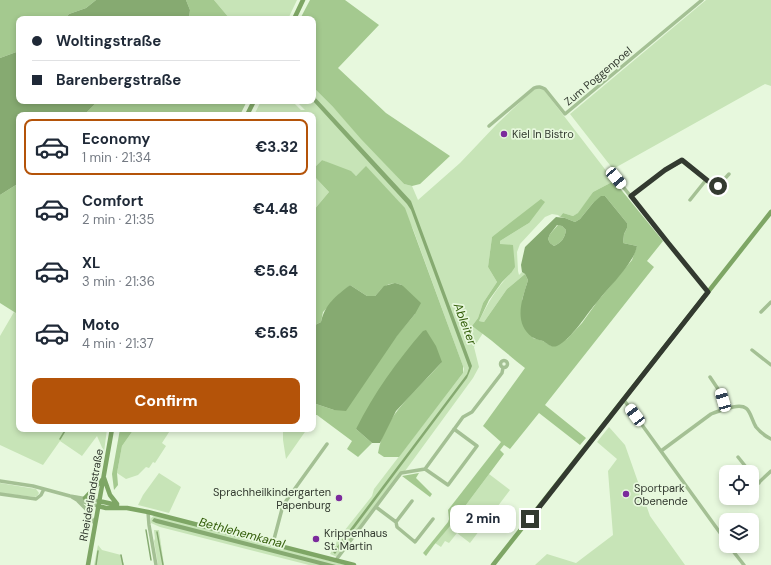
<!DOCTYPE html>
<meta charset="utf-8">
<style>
:root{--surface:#fff;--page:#f6f6f7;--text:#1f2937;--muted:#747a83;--line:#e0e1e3;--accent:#b45309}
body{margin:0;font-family:"DM Sans",sans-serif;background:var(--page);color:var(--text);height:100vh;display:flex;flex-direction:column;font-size:15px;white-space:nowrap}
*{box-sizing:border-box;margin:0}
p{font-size:13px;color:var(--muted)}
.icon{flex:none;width:22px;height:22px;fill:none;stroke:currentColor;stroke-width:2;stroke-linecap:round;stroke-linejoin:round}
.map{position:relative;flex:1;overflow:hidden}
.panel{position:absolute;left:16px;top:112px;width:300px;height:320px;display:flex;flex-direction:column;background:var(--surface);border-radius:8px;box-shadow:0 2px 6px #0003}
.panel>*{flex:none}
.banner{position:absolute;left:16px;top:16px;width:300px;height:88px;border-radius:8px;box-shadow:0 2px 6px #0003;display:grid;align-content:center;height:88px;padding:0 16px;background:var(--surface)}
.buttons{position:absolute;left:719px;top:465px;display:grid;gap:8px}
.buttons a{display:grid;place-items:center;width:40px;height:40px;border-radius:8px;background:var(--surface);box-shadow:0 2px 6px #0003;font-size:20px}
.end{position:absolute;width:18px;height:18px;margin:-9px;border:5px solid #333a30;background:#fff;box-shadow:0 0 0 2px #fff}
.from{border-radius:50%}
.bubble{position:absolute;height:28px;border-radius:8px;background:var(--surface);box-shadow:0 2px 6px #0003;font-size:13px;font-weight:800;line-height:28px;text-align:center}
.car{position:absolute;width:12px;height:24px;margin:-12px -6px;border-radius:5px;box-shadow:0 0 3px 1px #0007;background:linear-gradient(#fff 24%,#345 0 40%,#fff 0 76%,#345 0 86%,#fff 0)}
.banner b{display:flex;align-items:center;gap:14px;height:38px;font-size:15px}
.banner b+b{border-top:1px solid var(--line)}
.banner i{width:10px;height:10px;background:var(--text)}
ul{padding:7px 0 0;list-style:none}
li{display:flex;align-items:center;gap:12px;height:56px;margin:0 8px 6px;padding:0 8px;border:2px solid transparent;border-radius:8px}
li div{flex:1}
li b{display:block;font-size:15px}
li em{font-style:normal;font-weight:800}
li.active{border-color:var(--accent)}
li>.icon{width:36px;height:36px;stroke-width:1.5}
.primary-button{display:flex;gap:8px;margin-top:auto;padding:8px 16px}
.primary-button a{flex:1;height:46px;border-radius:8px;background:var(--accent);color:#fff;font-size:16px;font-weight:800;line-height:46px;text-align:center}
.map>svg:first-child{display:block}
</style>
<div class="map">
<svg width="771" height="565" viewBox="0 0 771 565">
<rect width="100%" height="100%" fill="#e7f8dd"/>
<!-- green -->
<path fill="#c7e4b7" d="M214,0H297L288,19H230Z
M706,0H771V86L765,84L613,169L570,114Z
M313,87L333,107L404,184L412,186L418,200L460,163L497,124L535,88L538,87L544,90L614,181L593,192L579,213L573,216L563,213L560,217L558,215L552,214L545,217L520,244L517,252L518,271L519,275L522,272L525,274L507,289L484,322L479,321C488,303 497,287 511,273L500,244V241L529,223L492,237L488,267L497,282L483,303L478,318L472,326L483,333L474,347L479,367L473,378L405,471L337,557L330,554L336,544L337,540L372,496L374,489L463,373L464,369L413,229L399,202L366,167L356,176L322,160L313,169V115H254L261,101H292L301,110H305L296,101H313Z
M313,175L329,192L313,211Z
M14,312L19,315V429H107L104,452L97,436L82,456L60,441L43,465L0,445V336Z
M609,427L625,445L650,516L685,565H535L547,554L576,563L613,535L608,471L617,459L597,442Z
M134,429H171L162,443L166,446L155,463L153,462L149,468L146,467L138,475L126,479L117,473L122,446Z
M283,429H307L286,459L283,440Z
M159,473L181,487L169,513L138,505L143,495Z
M489,474L510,490L470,543L457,533L449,543L445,541L441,547L435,543L451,525Z
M0,483L36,489L39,493L37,496L35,497L0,493Z
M155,515L346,565H309L160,527L151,523V518Z
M154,530H159L164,565H158L154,541L155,539Z
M98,545L102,550L121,555L124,565H94Z"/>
<!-- forest -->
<path fill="#a4c98f" d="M0,0H96L86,8L69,14L64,19H19V51L0,58Z
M186,0H214L230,19H189L190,10Z
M310,0H345L379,25L338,68L386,113L450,156L420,184L412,186L404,184L361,139L333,107L313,87V19H300Z
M98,101H247L240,115H84Z
M322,160L351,171L356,176L366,166L405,208L463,366V373L399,457H384L378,453C385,413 417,391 442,362L356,429L372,443L358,457L347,449L352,441L317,415H313V403L334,410L415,314L402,285C389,281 384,286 375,296H367L350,285L323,312L321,322L313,326V211L329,192L313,175V169Z
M614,181L663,241L647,261L654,267L545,405L586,438L580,445L539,413L510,449L504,445L500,450L504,454L451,525L434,545L426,556L423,553L448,522L449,519L448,510L501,442L483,426L525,368C507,354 491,339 472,326L478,318L483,303L497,282L488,267L492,237L541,199L545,202L529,223L500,241V244L513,245L515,267L511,273L502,282L489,300L479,321L484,322L507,289L525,274L528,280L522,300L533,338L543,341L551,346L567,339L582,323L597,302L632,260L637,246L623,243L624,234L627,228V223L605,196L593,203L580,219L575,222L565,218L560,217L563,213L573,216L578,213L593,192Z
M19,183V315L0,303V195Z
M558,225L562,226L566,230C565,238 561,243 554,246L550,243L548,239L550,234Z
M120,429H134L122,446L117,473L118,485L114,490L112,474Z
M419,473L416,478L432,494L430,497L402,476Z"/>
<!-- water -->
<path fill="#86aa71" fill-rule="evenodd" d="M96,0H186L190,10L189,19H64L69,14L86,8Z
M19,51V101H98L84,115H19V183L0,195V58Z
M313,95L411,201L472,366L467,378L335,554L333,552L467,374L469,368L411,210L407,204L313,101Z
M601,196H605L627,223V228L624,234L623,243L637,246C636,251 634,256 631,260C622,275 609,287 598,301C587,313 572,339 557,346C551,348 548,344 543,341C539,340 535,339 532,337C513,322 522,300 528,280L525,274L522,272L521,265L525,247L556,217L565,218L575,222L580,219L593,203ZM557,225L562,226L566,230C565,238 561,243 554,246L550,243L548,239L550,234Z
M395,283L402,285L421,303L415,314L397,336L346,411L334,410L313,403V326L321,322C325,304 336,296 350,285L367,296H375L384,286Z
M426,330L436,346L442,362L396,411L380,443H372L356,429C374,393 397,361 423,331Z
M154,518L336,565H320L156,523L152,521Z"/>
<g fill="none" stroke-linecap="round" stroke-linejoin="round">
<!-- stream -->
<path stroke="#86aa71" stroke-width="1.5" d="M60,439L66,429
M146,530L151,560
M157,532L163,565
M121,555L123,565
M96,565L98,551"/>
<!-- street -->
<path stroke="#a4c094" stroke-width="3.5" d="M489,126L534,88C539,86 541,87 545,89L565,114L702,0
M616,178L669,244L708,292
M631,196L665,170L682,161L713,185L718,186L729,174
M690,200L706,180
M761,312L771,302
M752,350L771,365
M500.5 364a3.5 3.5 0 1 1 7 0a3.5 3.5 0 1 1-7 0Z
M710,377L720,392L725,409
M624,400L726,541
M661,451L711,414C718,411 725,409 733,407C751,403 749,415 756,427C760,432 765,436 771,439
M738,457L750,472
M425,469L448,485L477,446L454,429
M752,478L754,476L759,483
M0,481L33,486L70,496L99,501
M752,484L754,487L771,471
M0,494L36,499L41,495L44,489
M72,497L77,500L98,506
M78,501L86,509L95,524
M376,507L396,522L412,501
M148,512L149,525L156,565
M396,522L397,527L415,542L433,519
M273,543L282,509L286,501L327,444
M729,546L744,565
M336,560L401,473L425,469L463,417L472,412L502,373L503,368"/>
<!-- secondary -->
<path stroke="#7ea665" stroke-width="4.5" d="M294,19L303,0
M247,115L254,101
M104,478L110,495L117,504
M85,498L103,479
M99,501L117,505
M98,506L106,508H127L148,512L354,565
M88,565L112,429
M493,565L771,212"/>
</g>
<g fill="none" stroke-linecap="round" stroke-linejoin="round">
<!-- route -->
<path stroke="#333a30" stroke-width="5" d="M530,519L708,292L669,244L631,196L665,170L682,160L713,185L718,186"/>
</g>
<!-- markers -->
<g fill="#7b2b9c" stroke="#e7f8dd" stroke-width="1.5">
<circle cx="504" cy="134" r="4"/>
<circle cx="626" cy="494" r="4"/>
<circle cx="339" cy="498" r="4"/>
<circle cx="316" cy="539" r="4"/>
</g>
<g text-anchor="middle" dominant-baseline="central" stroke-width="3.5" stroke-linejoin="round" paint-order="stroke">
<!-- street labels -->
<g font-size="11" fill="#333a30" stroke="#e7f8dd">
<text transform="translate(598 76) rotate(-40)">Zum Poggenpoel</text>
<text transform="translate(91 495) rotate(-80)">Rheiderlandstraße</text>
</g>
<!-- poi labels -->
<g font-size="11" fill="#333a30" stroke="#e7f8dd" text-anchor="start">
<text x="512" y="134">Kiel In Bistro</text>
<text x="634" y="488">Sportpark<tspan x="634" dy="13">Obenende</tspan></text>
<text x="331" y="492" text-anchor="end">Sprachheilkindergarten<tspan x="331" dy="13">Papenburg</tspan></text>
<text x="324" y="533">Krippenhaus<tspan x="324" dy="13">St. Martin</tspan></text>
</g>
<!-- water labels -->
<g font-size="12" font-style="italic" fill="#305b06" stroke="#e7f8dd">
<text transform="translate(465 324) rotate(69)">Ableiter</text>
<text transform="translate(242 533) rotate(15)">Bethlehemkanal</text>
</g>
</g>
</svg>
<div class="buttons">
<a><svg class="icon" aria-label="locate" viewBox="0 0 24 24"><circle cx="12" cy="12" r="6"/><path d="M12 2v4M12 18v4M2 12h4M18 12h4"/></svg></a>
<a><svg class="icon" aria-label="layers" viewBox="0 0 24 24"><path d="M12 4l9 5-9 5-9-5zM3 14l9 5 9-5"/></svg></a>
</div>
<i class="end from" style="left:718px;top:186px"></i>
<i class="end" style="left:530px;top:519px"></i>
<div class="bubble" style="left:450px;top:505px;width:66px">2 min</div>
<i class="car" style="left:616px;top:178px;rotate:140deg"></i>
<i class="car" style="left:723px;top:400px;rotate:344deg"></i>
<i class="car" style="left:635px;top:415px;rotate:323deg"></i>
<div class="banner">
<b><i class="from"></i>Woltingstraße</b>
<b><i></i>Barenbergstraße</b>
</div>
<section class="panel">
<ul>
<li class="active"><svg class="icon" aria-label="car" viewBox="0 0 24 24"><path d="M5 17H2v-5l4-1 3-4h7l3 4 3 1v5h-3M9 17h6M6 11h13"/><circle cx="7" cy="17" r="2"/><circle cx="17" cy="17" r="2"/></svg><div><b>Economy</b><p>1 min · 21:34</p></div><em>€3.32</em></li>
<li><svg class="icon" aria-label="car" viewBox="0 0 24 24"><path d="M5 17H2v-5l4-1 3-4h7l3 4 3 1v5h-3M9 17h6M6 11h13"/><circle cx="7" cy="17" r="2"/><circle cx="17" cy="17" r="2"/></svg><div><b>Comfort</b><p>2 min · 21:35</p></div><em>€4.48</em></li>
<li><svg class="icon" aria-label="car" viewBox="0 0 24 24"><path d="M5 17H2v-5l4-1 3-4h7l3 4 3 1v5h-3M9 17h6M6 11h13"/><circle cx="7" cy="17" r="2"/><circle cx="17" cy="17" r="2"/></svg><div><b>XL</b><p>3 min · 21:36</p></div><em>€5.64</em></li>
<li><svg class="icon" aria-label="car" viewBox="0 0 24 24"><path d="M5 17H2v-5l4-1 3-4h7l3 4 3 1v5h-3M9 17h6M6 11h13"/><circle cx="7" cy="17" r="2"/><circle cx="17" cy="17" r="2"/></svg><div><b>Moto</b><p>4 min · 21:37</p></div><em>€5.65</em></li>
</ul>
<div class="primary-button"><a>Confirm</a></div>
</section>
</div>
